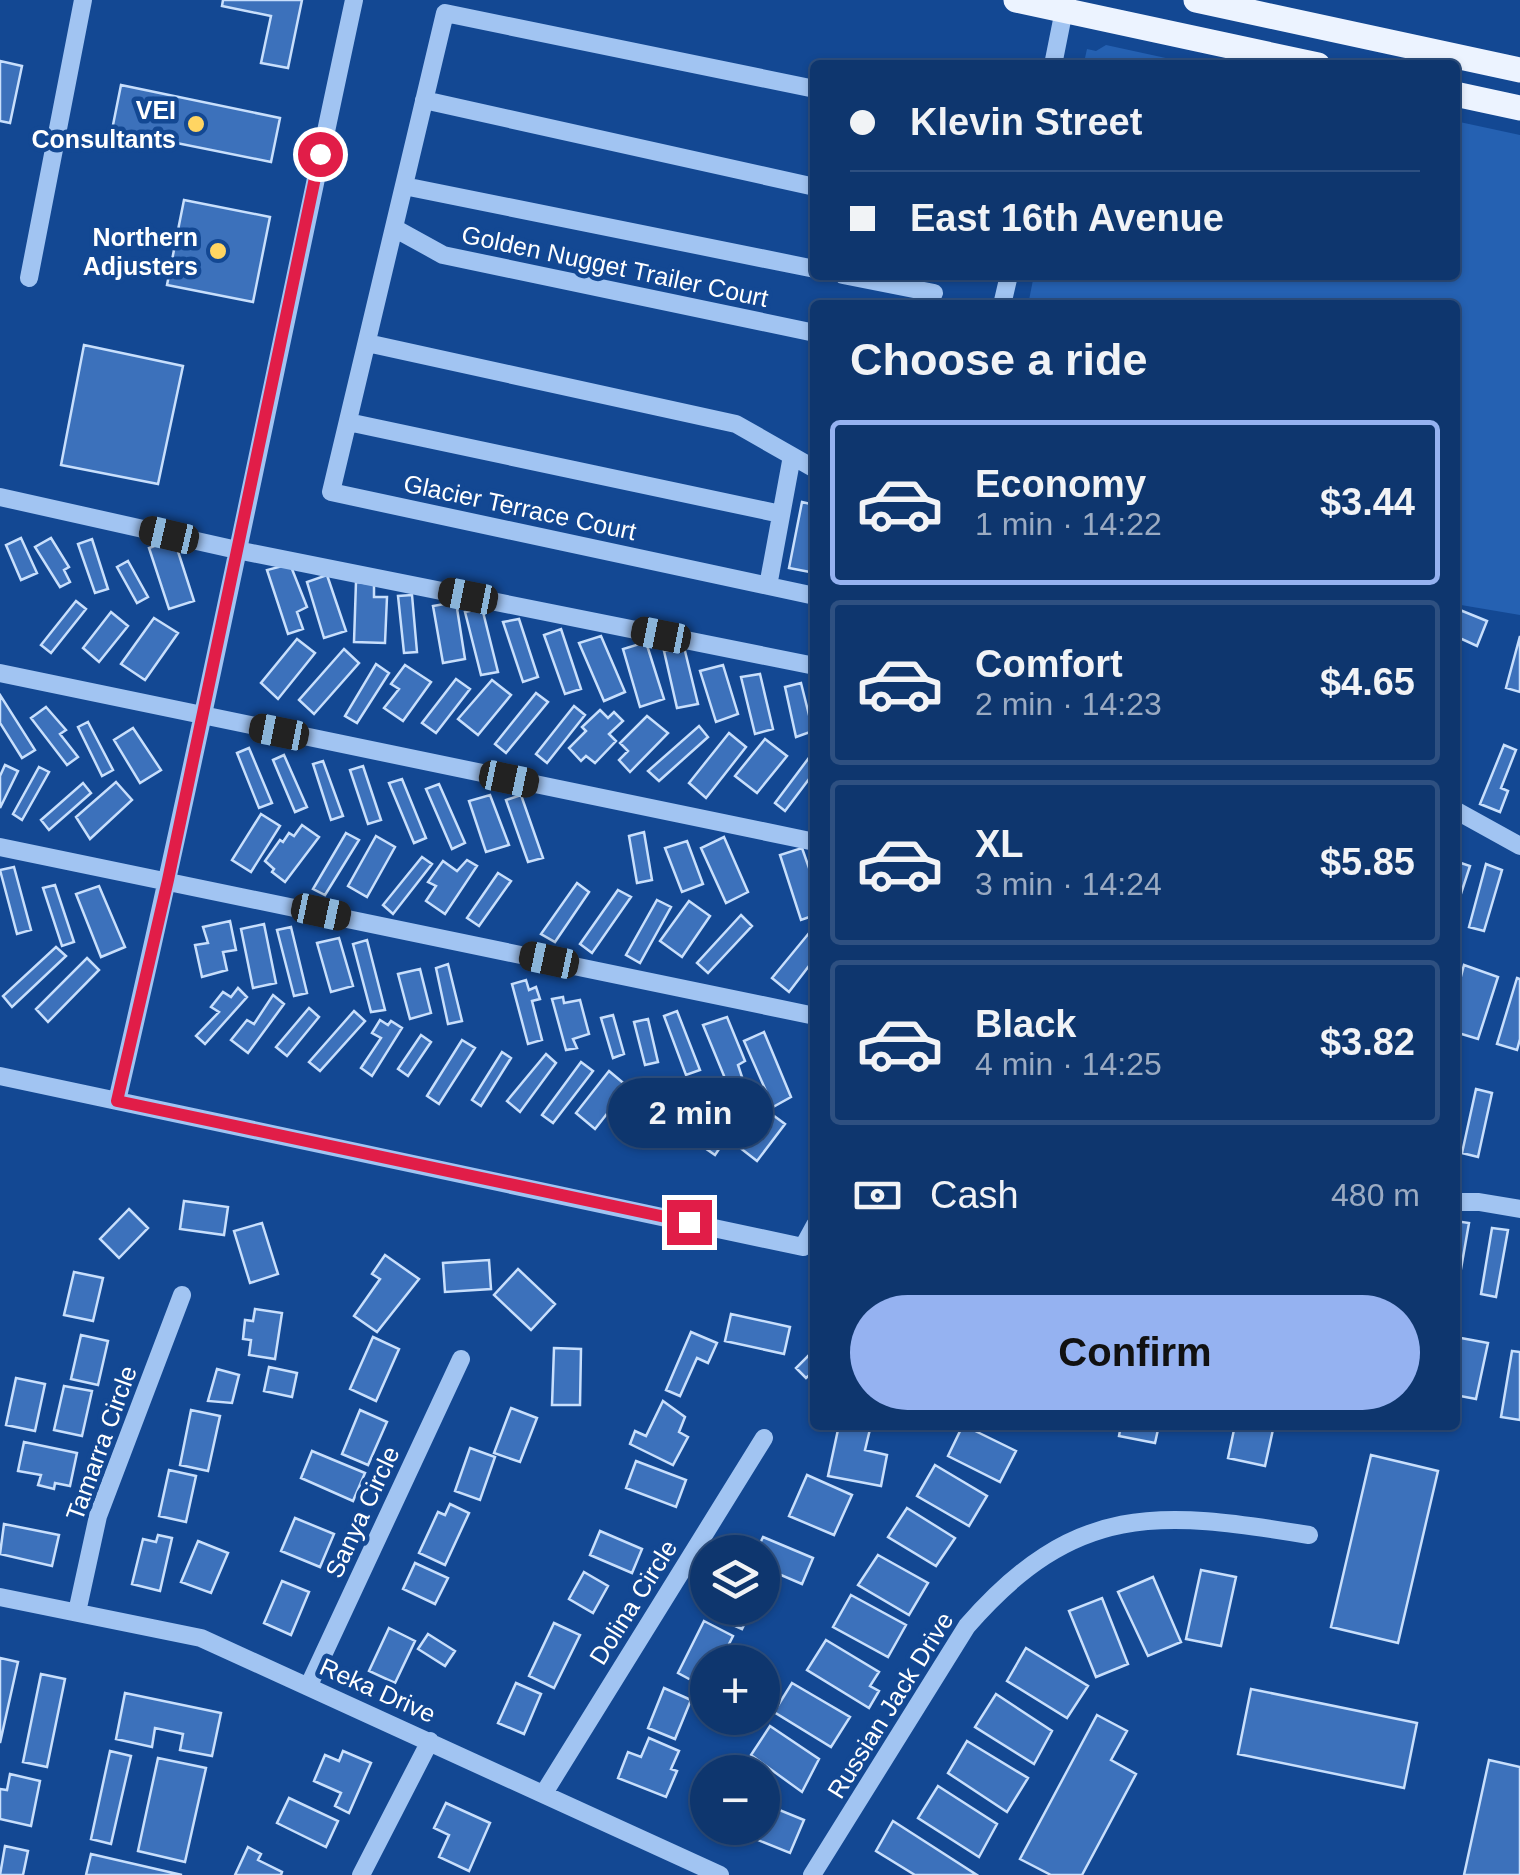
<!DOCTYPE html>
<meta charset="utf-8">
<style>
:root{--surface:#0e366e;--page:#173e73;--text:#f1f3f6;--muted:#9babc2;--line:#2e5081;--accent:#95b2f1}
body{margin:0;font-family:Helvetica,sans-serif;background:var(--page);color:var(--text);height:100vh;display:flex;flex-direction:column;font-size:38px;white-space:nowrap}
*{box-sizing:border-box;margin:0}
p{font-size:32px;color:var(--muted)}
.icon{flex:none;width:55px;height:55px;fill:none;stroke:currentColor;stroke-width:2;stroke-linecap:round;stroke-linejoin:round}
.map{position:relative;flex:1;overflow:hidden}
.sheet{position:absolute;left:810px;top:300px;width:650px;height:1130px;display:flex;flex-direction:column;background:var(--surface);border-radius:10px;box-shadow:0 2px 8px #0004,0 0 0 2px var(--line)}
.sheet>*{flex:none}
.banner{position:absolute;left:810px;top:60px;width:650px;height:220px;border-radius:10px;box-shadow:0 2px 8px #0004,0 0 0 2px var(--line);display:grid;align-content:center;height:220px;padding:0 40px;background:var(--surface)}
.controls{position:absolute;left:690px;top:1535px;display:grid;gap:20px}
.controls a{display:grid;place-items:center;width:90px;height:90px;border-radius:50%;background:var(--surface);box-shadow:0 2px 8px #0004,0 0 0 2px var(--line);font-size:50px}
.end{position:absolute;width:45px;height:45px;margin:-22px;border:12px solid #e11d48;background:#fff;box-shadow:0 0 0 5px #fff}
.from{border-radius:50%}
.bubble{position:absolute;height:70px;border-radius:35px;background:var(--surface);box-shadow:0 2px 8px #0004,0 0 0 2px var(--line);font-size:32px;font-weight:700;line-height:70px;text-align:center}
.car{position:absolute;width:30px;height:60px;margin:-30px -15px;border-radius:12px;box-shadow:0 0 8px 2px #0007;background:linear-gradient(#222 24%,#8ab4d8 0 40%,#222 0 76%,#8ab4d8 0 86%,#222 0)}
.banner b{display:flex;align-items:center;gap:35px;height:95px;font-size:38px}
.banner b+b{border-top:2px solid var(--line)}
.banner i{width:25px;height:25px;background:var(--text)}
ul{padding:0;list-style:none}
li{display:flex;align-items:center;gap:30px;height:165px;margin:0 20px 15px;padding:0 20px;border:5px solid var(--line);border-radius:10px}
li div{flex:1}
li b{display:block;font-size:38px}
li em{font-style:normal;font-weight:700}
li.on{border-color:var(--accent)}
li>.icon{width:90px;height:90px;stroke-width:1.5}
h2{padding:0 40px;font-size:45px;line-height:120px}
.pay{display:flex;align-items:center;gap:25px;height:110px;padding:0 40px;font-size:38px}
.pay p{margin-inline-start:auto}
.button{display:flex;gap:20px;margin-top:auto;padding:20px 40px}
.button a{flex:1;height:115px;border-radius:60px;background:var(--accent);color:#111;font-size:40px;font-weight:700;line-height:115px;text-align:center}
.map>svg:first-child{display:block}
</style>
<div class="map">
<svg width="1520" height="1875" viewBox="0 0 1520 1875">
<rect width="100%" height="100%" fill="#134893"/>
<!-- green -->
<path fill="#2561b2" d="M1106,45L1198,65H1077L1085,58L1087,49L1096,51Z
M1455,121L1520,135V615L1455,604V305H1028L1034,275H1455Z"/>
<!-- building -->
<path fill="#3c71bb" stroke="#c8dffc" stroke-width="2.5" d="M223,0H302L288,68L261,63L271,16L222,6Z
M0,61L22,66L10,123L0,121Z
M121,85L280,118L271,162L112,130Z
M184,200L270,217L253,302L167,285Z
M84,345L183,366L158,484L61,465Z
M802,502L815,505V573L789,568Z
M21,538L37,573L21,580L6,545Z
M51,538L69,567L64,570L70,582L60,587L35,547Z
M92,539L108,589L95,593L78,544Z
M174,539L194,601L169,609L149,548Z
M128,561L148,597L137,603L117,567Z
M290,564L307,607L297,612L303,629L288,634L267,570Z
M327,575L346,631L324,638L307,582Z
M356,582L374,584V597H387L385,643L354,642Z
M412,595L417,652L404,653L398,596Z
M76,601L86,609L51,653L41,645Z
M456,602L465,659L443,663L433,606Z
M482,608L498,672L481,675L465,612Z
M1455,608L1487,621L1477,646L1455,636Z
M111,612L128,626L99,662L83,648Z
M154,618L178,633L145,680L121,664Z
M519,619L538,677L523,682L503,622Z
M561,629L581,689L565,694L544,635Z
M601,636L625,692L604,701L579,643Z
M1520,636V692L1506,688Z
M297,639L315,653L278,699L261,683Z
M646,642L664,699L640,707L623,649Z
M684,647L698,704L677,708L664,651Z
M344,649L359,663L314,714L299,700Z
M376,664L389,673L357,723L345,716Z
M405,665L431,682L403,721L384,708L399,689L391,684Z
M723,665L738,714L716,722L700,671Z
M760,674L773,729L755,734L741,677Z
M456,679L470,689L436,733L422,723Z
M492,680L511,695L478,735L458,719Z
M801,683L813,731L796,737L785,687Z
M536,693L548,702L506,753L495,744Z
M0,695L35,750L22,758L0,723Z
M574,706L585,715L547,763L536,754Z
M46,707L66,730L60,734L78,757L67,765L31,718Z
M600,710L608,718L614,712L623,721L609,734L616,741L595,763L586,756L581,761L569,748L586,731L582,727Z
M647,716L668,733L630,772L619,760L628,751L620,743Z
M88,722L113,770L102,776L78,727Z
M699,726L708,737L659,781L648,771Z
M133,728L161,770L140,783L114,740Z
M729,733L746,747L706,798L689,783Z
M765,739L787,756L757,793L735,776Z
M1504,745L1516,750L1501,788L1508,791L1500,812L1480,804Z
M249,748L272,803L259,808L237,753Z
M284,755L307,807L295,812L273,760Z
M811,755L815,758V771L785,811L775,803Z
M323,761L343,816L331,820L313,764Z
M5,765L18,771L0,808V776Z
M363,766L381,820L368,824L350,770Z
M39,767L49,772L22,820L13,814Z
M402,779L426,838L414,843L389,783Z
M116,782L132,800L90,839L76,817Z
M83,783L91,793L49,830L41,820Z
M439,784L465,843L452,849L426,789Z
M490,795L509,845L486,852L469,801Z
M521,795L543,858L528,862L506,800Z
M261,814L280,826L251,872L232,860Z
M302,825L319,837L285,882L272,872L274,869L265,861L280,840L283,842L289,833L294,836Z
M644,832L652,880L637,883L629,836Z
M346,833L359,840L325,895L313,889Z
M376,836L395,847L367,897L348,886Z
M724,837L748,892L726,903L701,848Z
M687,841L703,884L682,892L665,848Z
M802,848L815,885V915L801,920L780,855Z
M422,857L432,864L393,914L383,905Z
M467,860L477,866L445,914L426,901L436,886L428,882L443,861L457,871Z
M1455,861L1470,866L1455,912Z
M1486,864L1502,870L1484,931L1469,927Z
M14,867L31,930L17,934L0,870Z
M498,873L511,881L479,926L467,918Z
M577,883L589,892L555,942L541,934Z
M55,885L74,942L62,946L43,888Z
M99,886L125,947L101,957L76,894Z
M618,890L631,897L592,953L580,944Z
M657,900L671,907L640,963L626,955Z
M689,901L710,916L682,957L660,941Z
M741,915L752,926L708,973L697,963Z
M230,921L236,950L223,952L227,970L202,977L195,945L208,943L203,927Z
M264,924L276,983L253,988L241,929Z
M291,927L307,993L294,996L277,930Z
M814,927L815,958L789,992L772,978Z
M339,938L353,986L331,992L317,943Z
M367,940L385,1010L371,1012L353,944Z
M56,947L66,956L12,1007L3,996Z
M87,958L99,970L48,1022L36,1009Z
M448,964L462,1021L448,1024L436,968Z
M1464,965L1498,977L1478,1039L1455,1032V999Z
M420,969L431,1013L410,1019L398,974Z
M1517,978L1520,979V1039L1517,1050L1497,1044Z
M526,980L529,990L536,987L540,999L532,1001L542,1040L528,1044L512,984Z
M238,988L247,997L205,1044L196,1036L219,1012L211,1007L223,992L231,997Z
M273,995L284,1004L248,1053L231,1040L247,1020L254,1024Z
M563,997L564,1003L580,1000L589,1034L573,1039L577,1048L566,1050L552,999Z
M309,1008L319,1017L287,1056L276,1047Z
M354,1011L365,1021L320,1071L309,1062Z
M677,1011L700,1070L686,1075L664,1016Z
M613,1015L624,1054L613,1058L601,1018Z
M727,1017L745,1061L738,1065L744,1083L729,1088L703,1025Z
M648,1019L658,1062L645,1065L634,1022Z
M380,1020L388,1025L391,1021L402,1028L372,1076L361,1068L381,1038L372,1033Z
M764,1032L791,1097L773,1107L744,1041Z
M421,1035L431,1042L408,1076L398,1069Z
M462,1040L475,1048L439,1104L427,1096Z
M502,1052L511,1058L481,1106L472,1100Z
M546,1054L556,1063L520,1112L507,1101Z
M581,1062L593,1071L553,1123L542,1115Z
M609,1071L628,1087L595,1129L576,1113Z
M653,1086L670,1095L643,1144L625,1134Z
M1476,1089L1492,1093L1478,1157L1462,1153Z
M693,1092L706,1099L678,1147L666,1140Z
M735,1102L746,1109L715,1155L705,1148L711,1137L704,1133L719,1108L727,1113Z
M766,1110L785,1124L757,1161L739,1147Z
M184,1201L228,1207L224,1235L180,1229Z
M129,1209L148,1228L119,1258L100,1239Z
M1455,1221L1469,1223L1458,1286L1455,1285Z
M262,1223L278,1274L250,1283L234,1231Z
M1492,1228L1508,1230L1496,1297L1481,1294Z
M385,1255L419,1279L377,1332L354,1316L380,1279L372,1274Z
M489,1260L491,1289L445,1292L443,1263Z
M518,1269L555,1304L531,1330L494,1295Z
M74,1272L103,1278L93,1321L64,1315Z
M255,1309L282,1313L275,1359L249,1355L251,1340L243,1339L245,1320L253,1321Z
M731,1314L790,1327L784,1354L725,1341Z
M691,1332L717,1343L708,1363L697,1358L680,1396L666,1390Z
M81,1335L108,1341L98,1385L71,1379Z
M373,1337L399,1349L376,1401L350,1389Z
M1461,1338L1488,1343L1476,1399L1455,1395V1369Z
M554,1348L581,1349L580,1405H552Z
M815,1349V1374L813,1372L806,1378L796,1368Z
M1512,1351L1520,1352V1420L1501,1417Z
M269,1367L297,1373L292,1397L264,1391Z
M217,1369L239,1375L232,1403L208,1401Z
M16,1378L45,1384L35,1431L6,1425Z
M64,1386L92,1391L82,1436L54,1430Z
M663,1401L685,1417L679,1432L688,1437L673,1465L630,1444L635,1431L646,1436Z
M511,1408L537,1418L520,1462L494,1453Z
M191,1410L220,1416L208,1471L180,1465Z
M360,1410L387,1422L368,1465L342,1454Z
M839,1425H871L865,1450L887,1455L881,1486L828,1476Z
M963,1425L1016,1451L1000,1482L948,1456Z
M1121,1425H1159L1155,1443L1119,1436Z
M1235,1425H1274L1265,1466L1228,1458Z
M24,1442L77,1453L70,1486L55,1483L54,1489L38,1485L41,1475L18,1471Z
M470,1448L495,1457L480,1500L455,1491Z
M312,1451L365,1473L353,1501L301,1478Z
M1371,1455L1438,1471L1398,1643L1331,1627Z
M636,1461L686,1480L676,1507L626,1488Z
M935,1465L987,1496L969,1526L917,1496Z
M169,1470L196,1476L186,1522L159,1516Z
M807,1475L852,1495L834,1535L789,1516Z
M450,1504L469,1513L445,1565L419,1553L438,1512L445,1515Z
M907,1508L955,1538L936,1566L888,1537Z
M295,1518L334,1534L320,1567L281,1551Z
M4,1524L59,1535L52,1566L0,1554Z
M600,1531L642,1549L632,1573L590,1555Z
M158,1535L172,1538L160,1591L132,1584L143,1539L156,1542Z
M763,1537L813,1558L802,1584L762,1567V1552H756Z
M198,1541L228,1553L211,1593L181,1582Z
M878,1555L928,1583L909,1615L858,1585Z
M415,1563L448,1578L435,1604L403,1589Z
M1201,1570L1236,1577L1221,1646L1186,1639Z
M584,1572L608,1586L593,1613L569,1599Z
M1153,1577L1181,1642L1148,1656L1118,1592Z
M282,1581L309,1592L291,1635L264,1623Z
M851,1595L906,1625L888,1657L833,1627Z
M1102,1598L1128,1664L1096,1677L1069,1611Z
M722,1608H752L742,1629L717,1618Z
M704,1621L733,1636L720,1662H708L706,1688L678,1673Z
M554,1623L580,1635L554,1688L529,1676Z
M389,1628L415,1641L395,1683L369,1671Z
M428,1634L455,1651L445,1666L418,1649Z
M826,1640L879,1672L870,1686L879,1691L869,1708L807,1670Z
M1026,1648L1088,1686L1067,1718L1007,1681Z
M0,1658L18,1662L0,1743Z
M41,1674L65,1679L47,1767L23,1762Z
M516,1683L541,1694L524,1734L498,1723Z
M792,1683L850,1717L831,1747L774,1712Z
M664,1688L691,1700L675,1739L648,1728Z
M1251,1689L1417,1723L1404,1788L1238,1754Z
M125,1693L221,1713L212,1756L180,1750L183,1734L155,1728L152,1747L116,1739Z
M996,1694L1052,1731L1034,1764L975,1727Z
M1097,1715L1127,1731L1111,1760L1136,1774L1082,1875H1051L1020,1859Z
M770,1726L819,1759L802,1792L751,1755Z
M649,1738L679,1751L671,1769L677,1771L666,1797L618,1778L628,1752L641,1757Z
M967,1741L1028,1778L1007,1812L948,1773Z
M110,1751L131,1756L111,1844L91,1839Z
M343,1751L371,1763L349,1813L335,1806L341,1793L314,1781L325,1755L339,1761Z
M158,1758L206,1768L185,1862L138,1851Z
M1489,1760L1520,1767V1875H1464Z
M10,1774L40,1781L31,1826L0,1819V1789L7,1790Z
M938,1786L997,1824L979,1857L918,1818Z
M289,1798L338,1821L326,1847L277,1823Z
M446,1803L490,1823L469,1871L439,1857L449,1835L434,1828Z
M762,1803L804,1820L790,1853L728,1828H762Z
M893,1821L977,1875H915L876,1851Z
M5,1846L28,1851L23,1875H0Z
M248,1847L261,1854L258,1860L282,1872L281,1875H235Z
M91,1854L182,1875H86Z"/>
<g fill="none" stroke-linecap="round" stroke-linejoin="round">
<!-- minor -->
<path stroke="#a1c4f2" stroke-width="18" d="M1053,65L1066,0
M815,89L445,13L331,492L815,596
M424,100L815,187
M404,186L815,269
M394,228L443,255L815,333
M843,275L934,293
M29,278L83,0
M1002,305L1009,275
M367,343L736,424L815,469
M348,422L781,514
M0,497L237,550L815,666
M768,586L792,456
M0,673L815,842
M1455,810L1520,846
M0,847L815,1016
M0,1076L803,1247L815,1225
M117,1101C202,735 275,367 354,0
M1455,1202H1479L1520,1209
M0,1597L201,1638L720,1875
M77,1612L98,1516L182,1295
M309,1685L461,1359
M544,1793L764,1438
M361,1875L430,1741
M812,1875L967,1626C1075,1502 1158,1510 1309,1535"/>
<!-- major -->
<path stroke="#ecf3ff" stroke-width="25" d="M1016,0L1318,65
M1196,0L1520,70
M1455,94L1520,108"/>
</g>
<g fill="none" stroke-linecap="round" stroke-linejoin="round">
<!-- route -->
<path stroke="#e11d48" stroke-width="12" d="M320,154L168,880L117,1101L689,1222"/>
</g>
<!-- markers -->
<g fill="#ffd562" stroke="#134893" stroke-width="4">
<circle cx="196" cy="124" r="10"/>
<circle cx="218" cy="251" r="10"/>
</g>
<g text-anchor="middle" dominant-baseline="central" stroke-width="9" stroke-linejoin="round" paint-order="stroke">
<!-- poi labels -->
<g font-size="25" font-weight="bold" fill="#fff" stroke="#134893" text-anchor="end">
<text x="176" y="110">VEI<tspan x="176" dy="29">Consultants</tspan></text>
<text x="198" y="237">Northern<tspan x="198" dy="29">Adjusters</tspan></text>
</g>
<!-- street labels -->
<g font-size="25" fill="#fff" stroke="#134893">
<text transform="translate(615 266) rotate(12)">Golden Nugget Trailer Court</text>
<text transform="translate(520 507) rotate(12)">Glacier Terrace Court</text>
<text transform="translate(101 1443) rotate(-70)">Tamarra Circle</text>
<text transform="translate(362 1512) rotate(-65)">Sanya Circle</text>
<text transform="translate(633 1602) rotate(-58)">Dolina Circle</text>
<text transform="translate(378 1690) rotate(24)">Reka Drive</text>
<text transform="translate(890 1705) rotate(-58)">Russian Jack Drive</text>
</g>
</g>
</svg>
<div class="controls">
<a><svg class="icon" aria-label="layers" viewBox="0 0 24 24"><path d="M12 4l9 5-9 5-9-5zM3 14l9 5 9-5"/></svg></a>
<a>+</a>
<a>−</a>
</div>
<i class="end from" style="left:320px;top:154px"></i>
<i class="end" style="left:689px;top:1222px"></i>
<div class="bubble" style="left:608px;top:1078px;width:165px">2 min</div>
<i class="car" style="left:169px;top:535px;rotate:283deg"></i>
<i class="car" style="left:468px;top:596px;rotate:281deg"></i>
<i class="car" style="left:661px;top:635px;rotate:281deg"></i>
<i class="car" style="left:279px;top:732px;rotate:281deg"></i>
<i class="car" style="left:509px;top:779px;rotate:102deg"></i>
<i class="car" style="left:321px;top:912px;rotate:102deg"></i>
<i class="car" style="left:549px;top:960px;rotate:282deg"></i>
<div class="banner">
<b><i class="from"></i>Klevin Street</b>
<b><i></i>East 16th Avenue</b>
</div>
<section class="sheet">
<h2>Choose a ride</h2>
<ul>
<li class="on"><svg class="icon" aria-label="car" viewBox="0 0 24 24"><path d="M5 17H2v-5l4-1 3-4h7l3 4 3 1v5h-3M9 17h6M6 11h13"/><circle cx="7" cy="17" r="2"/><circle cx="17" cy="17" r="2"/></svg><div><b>Economy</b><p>1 min · 14:22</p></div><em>$3.44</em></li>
<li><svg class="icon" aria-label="car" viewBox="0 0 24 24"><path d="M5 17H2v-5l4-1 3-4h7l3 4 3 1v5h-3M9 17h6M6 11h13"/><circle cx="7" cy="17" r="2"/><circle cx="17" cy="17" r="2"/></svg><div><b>Comfort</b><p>2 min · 14:23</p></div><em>$4.65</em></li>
<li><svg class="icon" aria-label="car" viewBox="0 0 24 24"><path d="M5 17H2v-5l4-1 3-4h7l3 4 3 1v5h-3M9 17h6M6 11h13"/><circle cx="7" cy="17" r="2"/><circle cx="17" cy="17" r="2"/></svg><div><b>XL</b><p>3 min · 14:24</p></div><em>$5.85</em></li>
<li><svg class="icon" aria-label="car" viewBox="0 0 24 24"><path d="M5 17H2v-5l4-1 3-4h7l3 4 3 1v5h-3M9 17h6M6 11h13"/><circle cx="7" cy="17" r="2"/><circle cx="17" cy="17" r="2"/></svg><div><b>Black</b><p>4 min · 14:25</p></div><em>$3.82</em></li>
</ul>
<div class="pay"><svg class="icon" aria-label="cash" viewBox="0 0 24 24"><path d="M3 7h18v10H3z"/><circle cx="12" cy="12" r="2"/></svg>Cash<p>480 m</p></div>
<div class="button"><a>Confirm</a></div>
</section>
</div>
